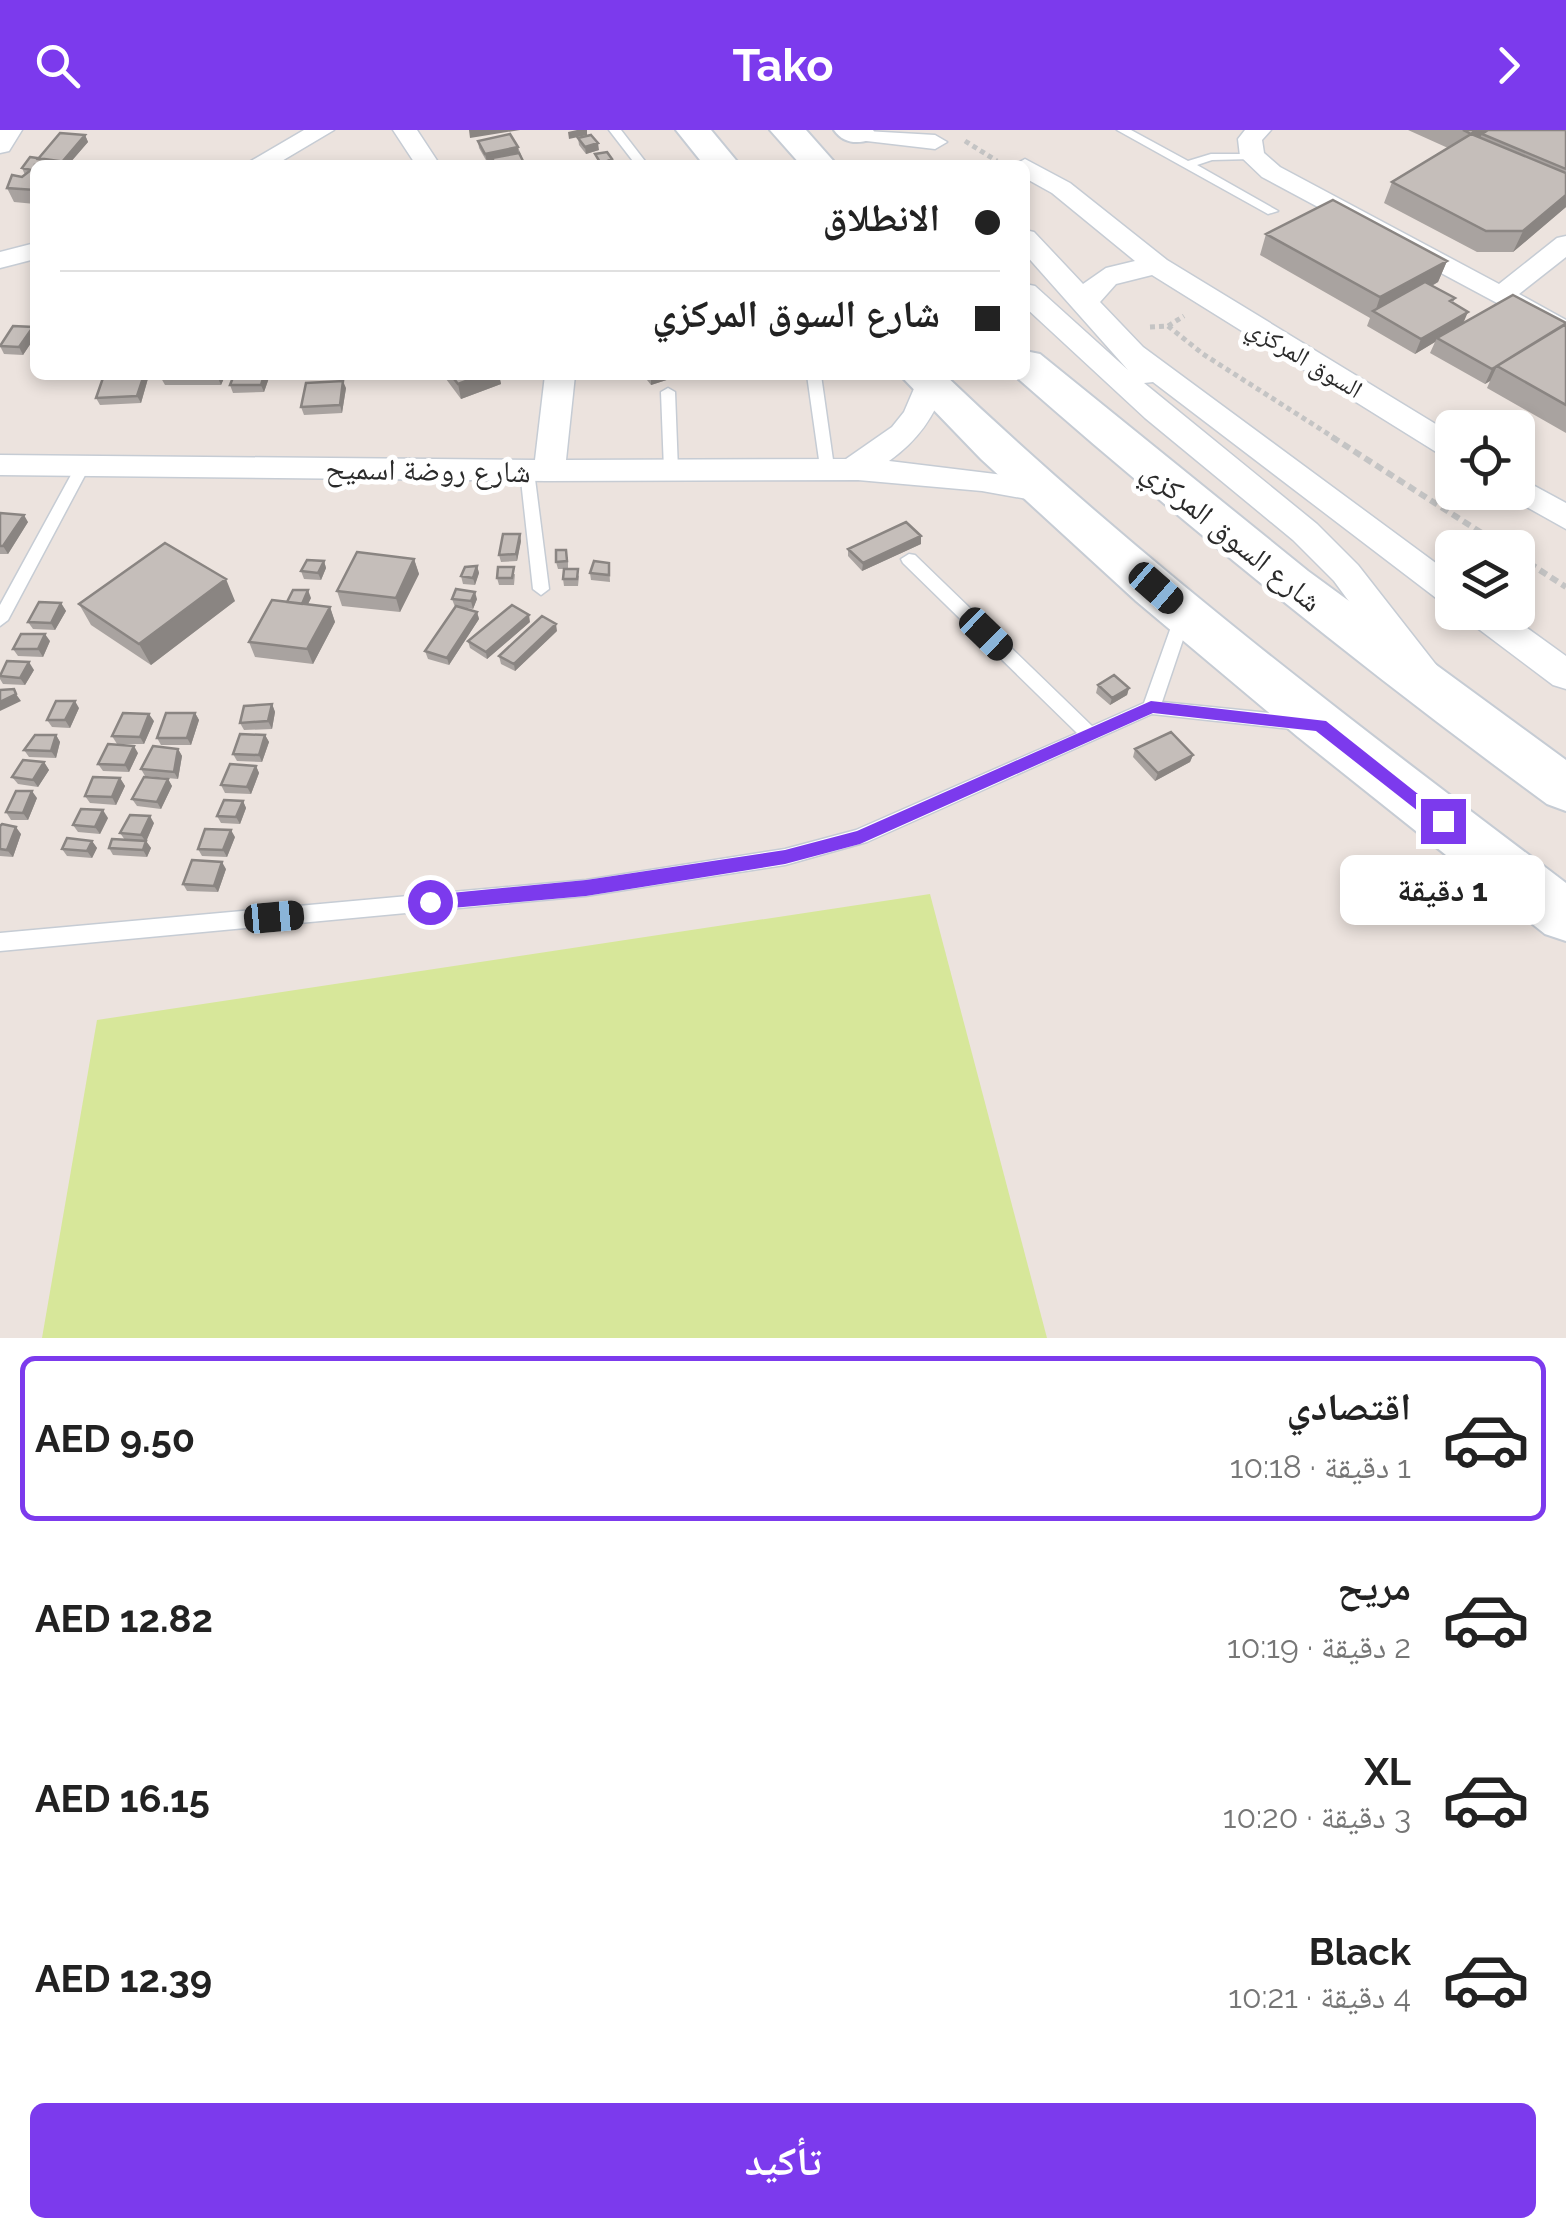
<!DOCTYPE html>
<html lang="ar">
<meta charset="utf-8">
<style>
:root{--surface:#fff;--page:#f2f2f2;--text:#222;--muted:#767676;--line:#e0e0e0;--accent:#7c3aed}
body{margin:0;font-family:Raleway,"Noto Naskh Arabic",sans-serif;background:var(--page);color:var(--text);direction:rtl;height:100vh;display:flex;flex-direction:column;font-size:38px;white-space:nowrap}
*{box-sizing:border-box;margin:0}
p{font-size:32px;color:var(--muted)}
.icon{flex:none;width:55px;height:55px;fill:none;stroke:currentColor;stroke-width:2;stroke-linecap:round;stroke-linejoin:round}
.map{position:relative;height:1208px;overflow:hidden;direction:ltr}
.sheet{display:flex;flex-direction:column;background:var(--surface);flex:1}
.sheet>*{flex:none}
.hud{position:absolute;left:30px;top:30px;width:1000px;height:220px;border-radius:15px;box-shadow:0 5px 15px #0003;direction:rtl;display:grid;align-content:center;height:220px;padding:0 30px;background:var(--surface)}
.buttons{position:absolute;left:1435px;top:280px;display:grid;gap:20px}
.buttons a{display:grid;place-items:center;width:100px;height:100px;border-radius:15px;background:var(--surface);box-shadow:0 5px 15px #0003;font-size:50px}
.end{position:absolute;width:45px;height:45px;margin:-22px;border:12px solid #7c3aed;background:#fff;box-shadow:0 0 0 5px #fff}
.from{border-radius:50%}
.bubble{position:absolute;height:70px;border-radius:15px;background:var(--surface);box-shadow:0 5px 15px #0003;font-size:32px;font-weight:700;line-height:70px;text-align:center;direction:rtl}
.car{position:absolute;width:30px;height:60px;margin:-30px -15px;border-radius:12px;box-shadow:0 0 8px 2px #0007;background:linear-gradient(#222 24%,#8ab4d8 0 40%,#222 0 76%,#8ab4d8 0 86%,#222 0)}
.hud b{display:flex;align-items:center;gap:35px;height:95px;font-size:38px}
.hud b+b{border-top:2px solid var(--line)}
.hud i{width:25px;height:25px;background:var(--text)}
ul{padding:18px 0 0;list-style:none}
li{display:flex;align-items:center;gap:30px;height:165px;margin:0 20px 15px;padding:0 10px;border:5px solid transparent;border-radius:15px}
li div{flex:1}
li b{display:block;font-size:38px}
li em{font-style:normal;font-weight:700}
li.selected{border-color:var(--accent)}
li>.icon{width:90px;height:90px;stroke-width:1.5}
.action{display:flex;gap:20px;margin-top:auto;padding:20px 30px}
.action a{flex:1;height:115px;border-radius:15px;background:var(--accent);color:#fff;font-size:40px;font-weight:700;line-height:115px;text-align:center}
header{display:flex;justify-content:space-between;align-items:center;height:130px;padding:0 30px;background:var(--accent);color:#fff;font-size:45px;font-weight:700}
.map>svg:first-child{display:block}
</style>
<header><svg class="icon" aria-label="forward" viewBox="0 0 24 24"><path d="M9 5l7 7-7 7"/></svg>Tako<svg class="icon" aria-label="search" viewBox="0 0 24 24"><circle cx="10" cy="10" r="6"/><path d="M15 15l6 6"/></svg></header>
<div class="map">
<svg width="1566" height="1208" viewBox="0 0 1566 1208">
<rect width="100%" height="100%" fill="#ece3de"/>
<!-- pitch -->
<path fill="#d7e79a" d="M930,764L1047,1208H42L97,890Z"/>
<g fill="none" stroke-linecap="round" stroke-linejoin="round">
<!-- lane casing -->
<g stroke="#c6ccd4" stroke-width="3">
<path id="lane" d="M609,0H621L648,35H636Z
M1117,0H1131L1188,31L1211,24H1256V28L1252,29L1212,30L1197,35L1278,81L1268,84Z
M807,245H821L834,337L827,342L820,337Z
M668,258L675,262L678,340L671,345L664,340L661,262Z
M84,329L91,334L8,490L0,496V475L77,334Z
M527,336L534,341L549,459L541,465L533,459L520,341Z
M909,424L915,425L1092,596L1144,573L1176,483L1184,477L1192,483L1162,572L1300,586L1306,588L1309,593L1306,598L1300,600L1152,584L867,712L785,735L586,766L0,821V803L586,750L785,719L856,700L1077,603L903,433L901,429Z"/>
</g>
<!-- street casing -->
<g stroke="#c6ccd4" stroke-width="3">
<path id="street" d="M0,0H22L9,21L0,23Z
M304,0H334L275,35H244Z
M393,0H417L440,35H416Z
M848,0L935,5L947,12L935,19L858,10L849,8Z
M1245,0H1271L1262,10L1264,23L1280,37L1499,154L1557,108L1566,106V127L1519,164L1566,190V210L1262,47L1240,26L1238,9Z
M1025,29L1070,53L1167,130L1452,304V328L1441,325L1152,145L1116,154L1100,172L1143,217L1452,445V474L1440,471L1153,252L1144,253L1317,394L1358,435L1437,536L1442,546L1437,556L1424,560L1411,556L1334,451L1293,410L1145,288L1025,177V154L1035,156L1128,240L1025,124V100L1034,102L1083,154L1106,138L1135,131L1052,63L1025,48V35H1014Z
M35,113V129L0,138V122Z
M545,245H575L566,330L846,329L892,297L904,282L919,247H941L945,254C935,287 917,311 889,331L1044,350L1055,353L1060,361L1055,369L1044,372L982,361L858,350L546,351L0,345V325L535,330Z
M1518,347L1566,373V399L1507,366L1505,362H1518Z
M1463,482H1505L1566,526V559L1553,555L1468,491Z"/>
</g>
<!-- secondary casing -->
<g stroke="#c6ccd4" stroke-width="4">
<path id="secondary" d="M676,0H711L740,35H704Z
M770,0H806L837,35H801Z
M834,0H873L875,3L870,10C856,14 843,13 834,0Z
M1025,221L1040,224L1308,441L1566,630V681L1547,674C1363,539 1186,396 1014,245H1025Z
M900,245H945C1139,430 1352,592 1566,753V811L1545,804L1298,607L1136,471L981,329Z"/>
</g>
<!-- path-far1 -->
<path stroke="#c4c4c4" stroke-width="5" stroke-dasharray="5 4" stroke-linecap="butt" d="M965,11L997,31
M1168,196L1203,224L1336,309
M1150,197L1168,196L1184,186"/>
<!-- path -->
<path stroke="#c4c4c4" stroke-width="6" stroke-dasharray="8 5" stroke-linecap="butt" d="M1332,307L1505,418
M1518,426L1566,457"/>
<!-- lane -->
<use href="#lane" fill="#fff" fill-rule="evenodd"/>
<!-- street -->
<use href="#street" fill="#fff" fill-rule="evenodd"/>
<!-- secondary -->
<use href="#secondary" fill="#fff" fill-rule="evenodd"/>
</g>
<!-- wall -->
<path fill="#a9a3a0" d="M1408,0H1566V77L1513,122H1477L1384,73L1392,52L1448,18Z
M85,5L88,12L70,33L35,35V74L14,72L7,58L25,45L22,38Z
M578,8L599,20L586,24L579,15Z
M478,11L518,17L525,35H494L493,30L487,32L479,18Z
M1266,104L1447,131L1438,152L1432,156L1455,168L1453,173L1463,193H1566V303L1487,258L1490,251L1485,254L1430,223L1435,212L1415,224L1367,196L1370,188L1260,125Z
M33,197L35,207L23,225L4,224L0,216Z
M104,245H149L141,273L100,275L96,268Z
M163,245H225V246L221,255H165L161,248Z
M234,245H270L264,262L233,263L230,255Z
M285,245H322L286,247Z
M443,245H499L501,254L461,269Z
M643,245H682L651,255Z
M346,258L342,283L304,285L301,277Z
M0,383L28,392L8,424H0Z
M521,411L517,431L501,432L499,425Z
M921,414L862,441L848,426V419Z
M568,427V439L579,446L578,456H564L563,449L564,439H558L556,432Z
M414,429L419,444L400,482L342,476L337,461Z
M324,431L326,438L321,450L304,449L301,441Z
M609,433L610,452L591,450L590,443Z
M477,436L479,443L475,455L463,454L461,446Z
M515,444L514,455H499L497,448Z
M311,468L308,474L330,477L335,492L313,534L255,527L249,512L287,472Z
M452,469H477L473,479L460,477L477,482L479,489L449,535L428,529L425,521L455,477Z
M235,471L151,535L91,495L79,474Z
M61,473L66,481L55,500L33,499L28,492Z
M530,492L487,529L470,518L468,511Z
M557,501L515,541L501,534L499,526Z
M50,511L43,527L18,526L13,519Z
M34,540L25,555L3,554L0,549V544Z
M1098,555L1129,558L1127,565L1110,575L1096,563Z
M272,574L275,582L272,599L244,600L240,593Z
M79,578L70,598L52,597L47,590Z
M195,583L199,590L191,615H161L157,608Z
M154,591L144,614H117L112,606Z
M56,605L60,612L56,628L29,627L24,620Z
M265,605L269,612L262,632L237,631L233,624Z
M178,619L182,626L178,649L145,646L141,639Z
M1135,619L1193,625L1190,632L1155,651L1133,627Z
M138,623L129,642L103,641L98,634Z
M44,632L49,640L38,657L18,654L12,647Z
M256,636L259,643L251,664L225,663L221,655Z
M120,648L125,656L116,675L90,673L85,666Z
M168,649L172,656L161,679L137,676L132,669Z
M37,668L28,690H11L6,682Z
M243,671L246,678L240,694L221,693L217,686Z
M108,688L100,704L78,702L73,695Z
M154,693L146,711L151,718L147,727L113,725L109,718L125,710L120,703Z
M0,696L21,704L13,727L0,726Z
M235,707L227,727L202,726L198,719Z
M92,711L97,718L92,728L67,726L62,719Z
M226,739L218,762L187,761L183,754Z"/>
<!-- shaded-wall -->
<path fill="#8a8582" d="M469,0H520L470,8Z
M577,0H587V5L569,9L568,2Z
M1476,0H1495L1482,4L1478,13L1471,4Z
M85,5L88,12L68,35H59Z
M598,13L599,20L586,24L585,17Z
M518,17L519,25L487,32L485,24Z
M1566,65V77L1513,122L1523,101Z
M1447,131L1438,152L1379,185L1375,182L1380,167Z
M1468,182L1462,196L1437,208L1435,212L1415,224L1421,209Z
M33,197L35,207L23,225L19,217Z
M1497,236L1490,251L1485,254L1492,239Z
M144,245H149L141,273L137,266Z
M220,245L225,246L221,255L218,248Z
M264,245H270L264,262L261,255Z
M482,245H499L501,254L461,269L458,254Z
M659,245H682L651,255V248Z
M343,251L346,258L342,283L340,275Z
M24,385L28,392L8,424L3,416Z
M520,404L521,411L517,431L516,424Z
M921,406V414L862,441L863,433Z
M414,429L419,444L400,482L396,468Z
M324,431L326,438L321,450L318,443Z
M477,436L479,443L475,455L473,448Z
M226,449L235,471L151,535L139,514Z
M308,460L311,468L304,482L301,475Z
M475,462L477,469L473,479L471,471Z
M61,473L66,481L55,500L51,493Z
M330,477L335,492L313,534L307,519Z
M477,482L479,489L449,535L447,528Z
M529,485L530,492L487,529L486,522Z
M556,494L557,501L515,541L514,534Z
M45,504L50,511L43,527L38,519Z
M29,532L34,540L25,555L20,548Z
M1129,558L1127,565L1110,575L1112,568Z
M16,564L21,571L0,581V572Z
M75,571L79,578L70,598L65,590Z
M272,574L275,582L272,599L268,591Z
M195,583L199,590L191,615L187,608Z
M149,584L154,591L144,614L140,607Z
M56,605L60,612L56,628L51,621Z
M265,605L269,612L262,632L259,625Z
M134,616L138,623L129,642L125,635Z
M178,619L182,626L178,649L174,642Z
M1193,625L1190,632L1155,651L1158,643Z
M44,632L49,640L38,657L33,650Z
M256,636L259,643L251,664L247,657Z
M120,648L125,656L116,675L112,667Z
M168,649L172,656L161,679L157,672Z
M32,661L37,668L28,690L23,683Z
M243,671L246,678L240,694L236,687Z
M103,680L108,688L100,704L95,697Z
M150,686L154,693L146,712L141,705Z
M16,697L21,704L13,727L7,720Z
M231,700L235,707L227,727L223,720Z
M92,711L97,718L92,728L87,721Z
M146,711L151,718L147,727L143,720Z
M222,732L226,739L218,762L214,756Z"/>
<!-- building -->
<path fill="#c5beba" stroke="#8a8582" stroke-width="2.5" d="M1463,0H1476L1471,4L1566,43V65L1523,101H1486L1392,52L1471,4Z
M1488,0H1566V39L1482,4Z
M60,3L85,5L62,32L38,29Z
M510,4L518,17L485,24L478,11Z
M591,5L598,13L585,17L578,8Z
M607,22L612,29L601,34L595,24Z
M519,23L524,33L514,35H496L492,28Z
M30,27L73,33L72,35H35V60L7,58L12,45L22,47L31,40L22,38Z
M1333,70L1447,131L1380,167L1266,104Z
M1425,152L1455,168L1450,171L1468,182L1421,209L1373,181Z
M1513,165L1566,193V194L1492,239L1437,208Z
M1565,194L1566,195V275L1497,236Z
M13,196L33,197L19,217L0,216Z
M104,245H144L137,266L96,268Z
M163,245H220L218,248H161Z
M234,245H264L261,255H230Z
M451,245H482L458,254Z
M343,251L340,275L301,277L306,253Z
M0,383L24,385L3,416H0Z
M906,392L921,406L863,433L848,419Z
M503,404H520L516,424L499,425Z
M165,413L226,449L139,514L79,474Z
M556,420H566L567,431L556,432Z
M357,422L414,429L396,468L337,461Z
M307,430L324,431L318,443L301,441Z
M594,431L609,433V445L590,443Z
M477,436L473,448L461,446L465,437Z
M498,437H514L512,448H497Z
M564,439H578L577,449H563Z
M456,459L475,462L471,471L452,469Z
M293,460H308L302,474L287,472Z
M272,470L330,477L307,519L249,512Z
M39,472L61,473L51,493L28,492Z
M512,475L529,485L486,522L468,511Z
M456,476L477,482L447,528L425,521Z
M542,486L556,494L514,534L499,526Z
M21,504H45L38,519H13Z
M7,531L29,532L20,548L0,546Z
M1114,545L1129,558L1112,568L1098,555Z
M14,559L16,564L0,572V560Z
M56,571H75L65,590H47Z
M272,574L268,591L240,593L244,576Z
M123,583L149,584L140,607L112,606Z
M166,583H195L187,608H157Z
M1171,602L1193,625L1158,643L1135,619Z
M240,604L265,605L259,625L233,624Z
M35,605H56L51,621L24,620Z
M108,614L134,616L125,635L98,634Z
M153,616L178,619L174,642L141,639Z
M23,630L44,632L33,650L12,647Z
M230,634L256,636L247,657L221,655Z
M93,647L120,648L112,667L85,666Z
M144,647L168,649L157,672L132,669Z
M16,661H32L23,683L6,682Z
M224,670L243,671L236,687L217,686Z
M81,679L103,680L95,697L73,695Z
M130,685L150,686L141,705L120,703Z
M2,694L16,697L7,720L0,719V696Z
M205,699L231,700L223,720L198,719Z
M67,708L92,711L87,721L62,719Z
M112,709L146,711L143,720L109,718Z
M192,730L222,732L214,756L183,754Z"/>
<!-- route -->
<path fill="#7c3aed" d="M1151,571L1326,591L1452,691L1449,696H1437L1316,601L1153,583L860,714L785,734L586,766L430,780L421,772L430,765L586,750L785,720L857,701Z"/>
<g text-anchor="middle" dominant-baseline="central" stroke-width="10" stroke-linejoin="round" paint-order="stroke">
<!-- far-street labels -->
<g font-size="25" fill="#2b2b2b" stroke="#fff">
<text transform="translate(1305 228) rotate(31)">السوق المركزي</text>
</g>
<!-- street labels -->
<g font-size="30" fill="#2b2b2b" stroke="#fff">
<text transform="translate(428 340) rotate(1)">شارع روضة اسميح</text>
<text transform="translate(1232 406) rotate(39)">شارع السوق المركزي</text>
</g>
</g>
</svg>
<div class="buttons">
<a><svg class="icon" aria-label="locate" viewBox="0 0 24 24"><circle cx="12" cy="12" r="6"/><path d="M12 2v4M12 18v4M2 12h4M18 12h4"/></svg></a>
<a><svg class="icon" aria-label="layers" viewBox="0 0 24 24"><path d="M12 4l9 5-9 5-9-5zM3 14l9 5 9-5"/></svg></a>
</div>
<i class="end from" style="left:430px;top:772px"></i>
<i class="end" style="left:1443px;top:691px"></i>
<div class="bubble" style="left:1340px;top:725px;width:205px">1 دقيقة</div>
<i class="car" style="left:1156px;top:458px;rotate:131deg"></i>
<i class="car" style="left:986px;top:504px;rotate:134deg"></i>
<i class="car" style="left:274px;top:787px;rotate:85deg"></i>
<div class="hud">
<b><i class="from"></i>الانطلاق</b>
<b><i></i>شارع السوق المركزي</b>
</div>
</div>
<section class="sheet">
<ul>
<li class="selected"><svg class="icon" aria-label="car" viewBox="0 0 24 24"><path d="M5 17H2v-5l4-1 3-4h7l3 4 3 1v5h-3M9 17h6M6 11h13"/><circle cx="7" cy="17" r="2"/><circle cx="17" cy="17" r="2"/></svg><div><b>اقتصادي</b><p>1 دقيقة · 10:18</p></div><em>AED 9.50</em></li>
<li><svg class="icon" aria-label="car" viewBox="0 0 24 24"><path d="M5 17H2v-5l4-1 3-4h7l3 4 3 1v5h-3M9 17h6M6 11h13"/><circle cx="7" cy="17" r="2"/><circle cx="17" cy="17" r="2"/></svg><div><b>مريح</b><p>2 دقيقة · 10:19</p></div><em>AED 12.82</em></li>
<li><svg class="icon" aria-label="car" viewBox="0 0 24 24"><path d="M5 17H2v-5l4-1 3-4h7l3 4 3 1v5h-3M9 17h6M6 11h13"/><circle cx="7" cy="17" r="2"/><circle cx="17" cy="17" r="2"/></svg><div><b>XL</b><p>3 دقيقة · 10:20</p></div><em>AED 16.15</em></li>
<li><svg class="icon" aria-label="car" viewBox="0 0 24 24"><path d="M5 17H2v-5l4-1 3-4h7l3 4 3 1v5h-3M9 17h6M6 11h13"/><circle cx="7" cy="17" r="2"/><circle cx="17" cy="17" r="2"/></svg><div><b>Black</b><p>4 دقيقة · 10:21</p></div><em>AED 12.39</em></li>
</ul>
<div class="action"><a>تأكيد</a></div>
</section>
